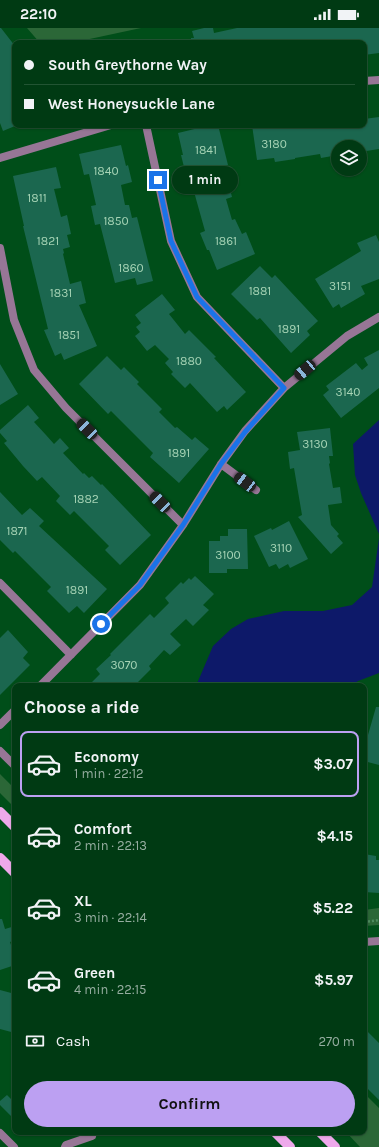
<!DOCTYPE html>
<meta charset="utf-8">
<style>
:root{--surface:#003a13;--page:#0e4521;--text:#f1f3f6;--muted:#95ada0;--line:#225433;--accent:#bca0f2}
body{margin:0;font-family:Karla,sans-serif;background:var(--page);color:var(--text);height:100vh;display:flex;flex-direction:column;font-size:15px;white-space:nowrap}
*{box-sizing:border-box;margin:0}
p{font-size:13px;color:var(--muted)}
.icon{flex:none;width:22px;height:22px;fill:none;stroke:currentColor;stroke-width:2;stroke-linecap:round;stroke-linejoin:round}
.map{position:relative;flex:1;overflow:hidden}
.sheet{position:absolute;left:12px;top:655px;width:355px;height:452px;display:flex;flex-direction:column;background:var(--surface);border-radius:8px;box-shadow:0 1px 3px #0004,0 0 0 1px var(--line)}
.sheet>*{flex:none}
.guide{position:absolute;left:12px;top:12px;width:355px;height:88px;border-radius:8px;box-shadow:0 1px 3px #0004,0 0 0 1px var(--line);display:grid;align-content:center;height:88px;padding:0 12px;background:var(--surface)}
.controls{position:absolute;left:331px;top:112px;display:grid;gap:8px}
.controls a{display:grid;place-items:center;width:36px;height:36px;border-radius:50%;background:var(--surface);box-shadow:0 1px 3px #0004,0 0 0 1px var(--line);font-size:20px}
.end{position:absolute;width:18px;height:18px;margin:-9px;border:5px solid #1a73e8;background:#fff;box-shadow:0 0 0 2px #fff}
.from{border-radius:50%}
.bubble{position:absolute;height:28px;border-radius:14px;background:var(--surface);box-shadow:0 1px 3px #0004,0 0 0 1px var(--line);font-size:13px;font-weight:700;line-height:28px;text-align:center}
.car{position:absolute;width:12px;height:24px;margin:-12px -6px;border-radius:5px;box-shadow:0 0 3px 1px #0007;background:linear-gradient(#222 24%,#8ab4d8 0 40%,#222 0 76%,#8ab4d8 0 86%,#222 0)}
.guide b{display:flex;align-items:center;gap:14px;height:38px;font-size:15px}
.guide b+b{border-top:1px solid var(--line)}
.guide i{width:10px;height:10px;background:var(--text)}
ul{padding:0;list-style:none}
li{display:flex;align-items:center;gap:12px;height:66px;margin:0 8px 6px;padding:0 4px;border:2px solid transparent;border-radius:8px}
li div{flex:1}
li b{display:block;font-size:15px}
li em{font-style:normal;font-weight:700}
li.selected{border-color:var(--accent)}
li>.icon{width:36px;height:36px;stroke-width:1.5}
h2{padding:0 12px;font-size:18px;line-height:48px}
.pay{display:flex;align-items:center;gap:10px;height:44px;padding:0 12px;font-size:15px}
.pay p{margin-inline-start:auto}
.action{display:flex;gap:8px;margin-top:auto;padding:8px 12px}
.action a{flex:1;height:46px;border-radius:24px;background:var(--accent);color:#111;font-size:16px;font-weight:700;line-height:46px;text-align:center}
.status{display:flex;justify-content:space-between;align-items:center;height:28px;padding:0 20px;background:var(--surface);direction:ltr}
.status svg{height:11px;fill:currentColor}
.map>svg:first-child{display:block}
</style>
<div class="status"><b>22:10</b><svg viewBox="0 0 49 12"><path d="M0 12V9h3v3zM5 12V6h3v6zM10 12V3h3v9zM15 12V0h3v12zM26 1h20v11H26zM47 4h2v5h-2z"/></svg></div>
<div class="map">
<svg width="379" height="1119" viewBox="0 0 379 1119">
<rect width="100%" height="100%" fill="#004e19"/>
<!-- green -->
<path fill="#2b6737" d="M27,0H141L71,15H40Z
M0,746L15,761V780L0,765Z
M379,880V897L364,898V882Z
M364,1065L379,1080V1119H360L346,1104H364Z"/>
<!-- water -->
<path fill="#0d1969" d="M379,392V506L361,465L355,447L353,416Z
M379,510V645L358,653L350,658H196L213,618L231,601L248,591L284,583H323L352,577L372,559Z"/>
<!-- building -->
<path fill="#1b674f" d="M0,0H1L15,18V98L3,103L0,95Z
M204,0H213L214,5L237,0H379V25L364,27V15H191V10H194L192,3Z
M379,89V121L360,124V119H338V127L321,130L320,126L295,130V131L275,134L274,130L257,132L252,97H364V91Z
M211,97H218L228,137L224,138L232,169L226,171L232,192L235,191L242,206L246,204L255,226L217,242L209,222H207L200,205L205,203L189,146L186,147L181,127H183L178,105Z
M121,117L126,138L128,137L132,154L121,157L125,177H129L132,190L137,189L153,253L137,257L135,250L115,255L100,196L95,197L91,178L96,177L89,146L84,147L79,126Z
M56,139L61,160L54,161L61,189L67,187L71,206L67,207L70,219L63,221L64,225L63,226L70,256L81,253L86,275L79,277L97,318L64,332L61,325L55,328L44,302L48,301L23,198H24L13,148Z
M376,207L379,214V251L361,258L365,266L341,280L339,276L333,280L315,251L361,223L357,215Z
M260,238L272,250L275,247L318,293L307,303L310,307L291,325L260,290L257,292L231,266Z
M162,266L175,282L169,286L185,306L189,302L216,329L214,330L246,364L227,382L224,378L217,384L190,355L185,360L171,346L173,344L165,335L169,331L155,317L147,323L135,308L140,304L136,299L141,295L135,287Z
M379,322V360L341,390L323,367L329,362L326,358L356,335L362,342L368,337L364,330Z
M107,328L121,342L124,339L139,354L137,356L162,381L159,384L175,400L177,399L192,412L195,409L209,421L179,455L150,429L153,425L111,383L108,386L79,356Z
M0,336L18,366L0,377Z
M28,377L39,390L34,394L46,407L54,416L60,410L69,420L63,425L83,446L84,445L89,450L92,448L101,457L102,456L151,507L120,537L105,522L109,518L74,483L70,487L56,473L60,468L42,449L37,453L23,438L4,415L7,413L0,405V402Z
M330,400L333,428H329L330,435L329,436L333,460L340,459L342,475L328,477L331,497L339,506L337,508L343,515L331,526L298,489L302,487L294,440L290,441L288,424L300,422L297,404Z
M0,464L22,487L30,480L44,493L39,498L107,561L84,585L77,578L69,585L47,563L51,559L15,523L13,525L0,512Z
M289,493L308,531L290,540L288,536L279,541L276,536L269,539L254,508L271,500L272,502Z
M228,501H247L248,541H227V545H209V513H220V508H228Z
M195,548L214,566L203,577L209,582L193,598L186,591L170,606L181,617L170,627L164,622L149,638L151,641L134,658H88L100,646L96,641L111,627L110,626L150,586L154,590L169,575L165,570L181,554L183,556L189,550L191,552Z
M8,602L28,624L23,630L30,637L0,667V610Z
M376,679H379V737L364,733V721Z
M364,826L376,828V832H379V865L364,864Z
M0,891H2L5,901L15,898V912L10,914L15,929V937L0,942Z
M0,962L15,966V1005L0,1001Z
M364,1000L379,1015V1072L364,1057Z
M7,1067L15,1075V1092L0,1077V1073Z"/>
<g fill="none" stroke-linecap="round" stroke-linejoin="round">
<!-- path -->
<path stroke="#4e8c5f" stroke-width="2.5" stroke-dasharray="2 2" stroke-linecap="butt" d="M364,894L379,892"/>
<!-- minor -->
<path stroke="#977696" stroke-width="8" d="M364,53L379,52
M146,97L171,213L197,269L284,360
M0,130L111,97
M0,220L14,292L34,342L66,380L183,497
M221,436L256,462
M0,555L71,627
M40,658L140,557L183,497L221,436L245,403L284,360L347,308L379,289
M0,697L15,682
M0,1105L14,1119
M65,1119L66,1117L92,1108"/>
<!-- tertiary -->
<path stroke="#977696" stroke-width="8" d="M0,723L15,738
M364,914L379,913"/>
<!-- primary -->
<path stroke="#eea9eb" stroke-width="10" d="M0,784L15,799
M0,830L15,845
M275,1104L290,1119
M320,1104L335,1119"/>
</g>
<g fill="none" stroke-linecap="round" stroke-linejoin="round">
<!-- route -->
<path stroke="#1a73e8" stroke-width="5" d="M101,596L140,557L183,497L221,436L245,404L284,360L197,269L171,213L158,152"/>
</g>
<g text-anchor="middle" dominant-baseline="central" stroke-width="4" stroke-linejoin="round" paint-order="stroke">
<!-- number labels -->
<g font-size="12" fill="#a7d4b6">
<text x="274" y="116">3180</text>
<text x="206" y="122">1841</text>
<text x="106" y="143">1840</text>
<text x="37" y="170">1811</text>
<text x="116" y="193">1850</text>
<text x="48" y="213">1821</text>
<text x="226" y="213">1861</text>
<text x="131" y="240">1860</text>
<text x="340" y="258">3151</text>
<text x="260" y="263">1881</text>
<text x="61" y="265">1831</text>
<text x="289" y="301">1891</text>
<text x="69" y="307">1851</text>
<text x="189" y="333">1880</text>
<text x="348" y="364">3140</text>
<text x="315" y="416">3130</text>
<text x="179" y="425">1891</text>
<text x="86" y="471">1882</text>
<text x="17" y="503">1871</text>
<text x="281" y="520">3110</text>
<text x="228" y="527">3100</text>
<text x="77" y="562">1891</text>
<text x="124" y="637">3070</text>
</g>
</g>
</svg>
<div class="controls">
<a><svg class="icon" aria-label="layers" viewBox="0 0 24 24"><path d="M12 4l9 5-9 5-9-5zM3 14l9 5 9-5"/></svg></a>
</div>
<i class="end from" style="left:101px;top:596px"></i>
<i class="end" style="left:158px;top:152px"></i>
<div class="bubble" style="left:172px;top:138px;width:66px">1 min</div>
<i class="car" style="left:305px;top:342px;rotate:230deg"></i>
<i class="car" style="left:87px;top:401px;rotate:315deg"></i>
<i class="car" style="left:245px;top:454px;rotate:307deg"></i>
<i class="car" style="left:160px;top:474px;rotate:315deg"></i>
<div class="guide">
<b><i class="from"></i>South Greythorne Way</b>
<b><i></i>West Honeysuckle Lane</b>
</div>
<section class="sheet">
<h2>Choose a ride</h2>
<ul>
<li class="selected"><svg class="icon" aria-label="car" viewBox="0 0 24 24"><path d="M5 17H2v-5l4-1 3-4h7l3 4 3 1v5h-3M9 17h6M6 11h13"/><circle cx="7" cy="17" r="2"/><circle cx="17" cy="17" r="2"/></svg><div><b>Economy</b><p>1 min · 22:12</p></div><em>$3.07</em></li>
<li><svg class="icon" aria-label="car" viewBox="0 0 24 24"><path d="M5 17H2v-5l4-1 3-4h7l3 4 3 1v5h-3M9 17h6M6 11h13"/><circle cx="7" cy="17" r="2"/><circle cx="17" cy="17" r="2"/></svg><div><b>Comfort</b><p>2 min · 22:13</p></div><em>$4.15</em></li>
<li><svg class="icon" aria-label="car" viewBox="0 0 24 24"><path d="M5 17H2v-5l4-1 3-4h7l3 4 3 1v5h-3M9 17h6M6 11h13"/><circle cx="7" cy="17" r="2"/><circle cx="17" cy="17" r="2"/></svg><div><b>XL</b><p>3 min · 22:14</p></div><em>$5.22</em></li>
<li><svg class="icon" aria-label="car" viewBox="0 0 24 24"><path d="M5 17H2v-5l4-1 3-4h7l3 4 3 1v5h-3M9 17h6M6 11h13"/><circle cx="7" cy="17" r="2"/><circle cx="17" cy="17" r="2"/></svg><div><b>Green</b><p>4 min · 22:15</p></div><em>$5.97</em></li>
</ul>
<div class="pay"><svg class="icon" aria-label="cash" viewBox="0 0 24 24"><path d="M3 7h18v10H3z"/><circle cx="12" cy="12" r="2"/></svg>Cash<p>270 m</p></div>
<div class="action"><a>Confirm</a></div>
</section>
</div>
